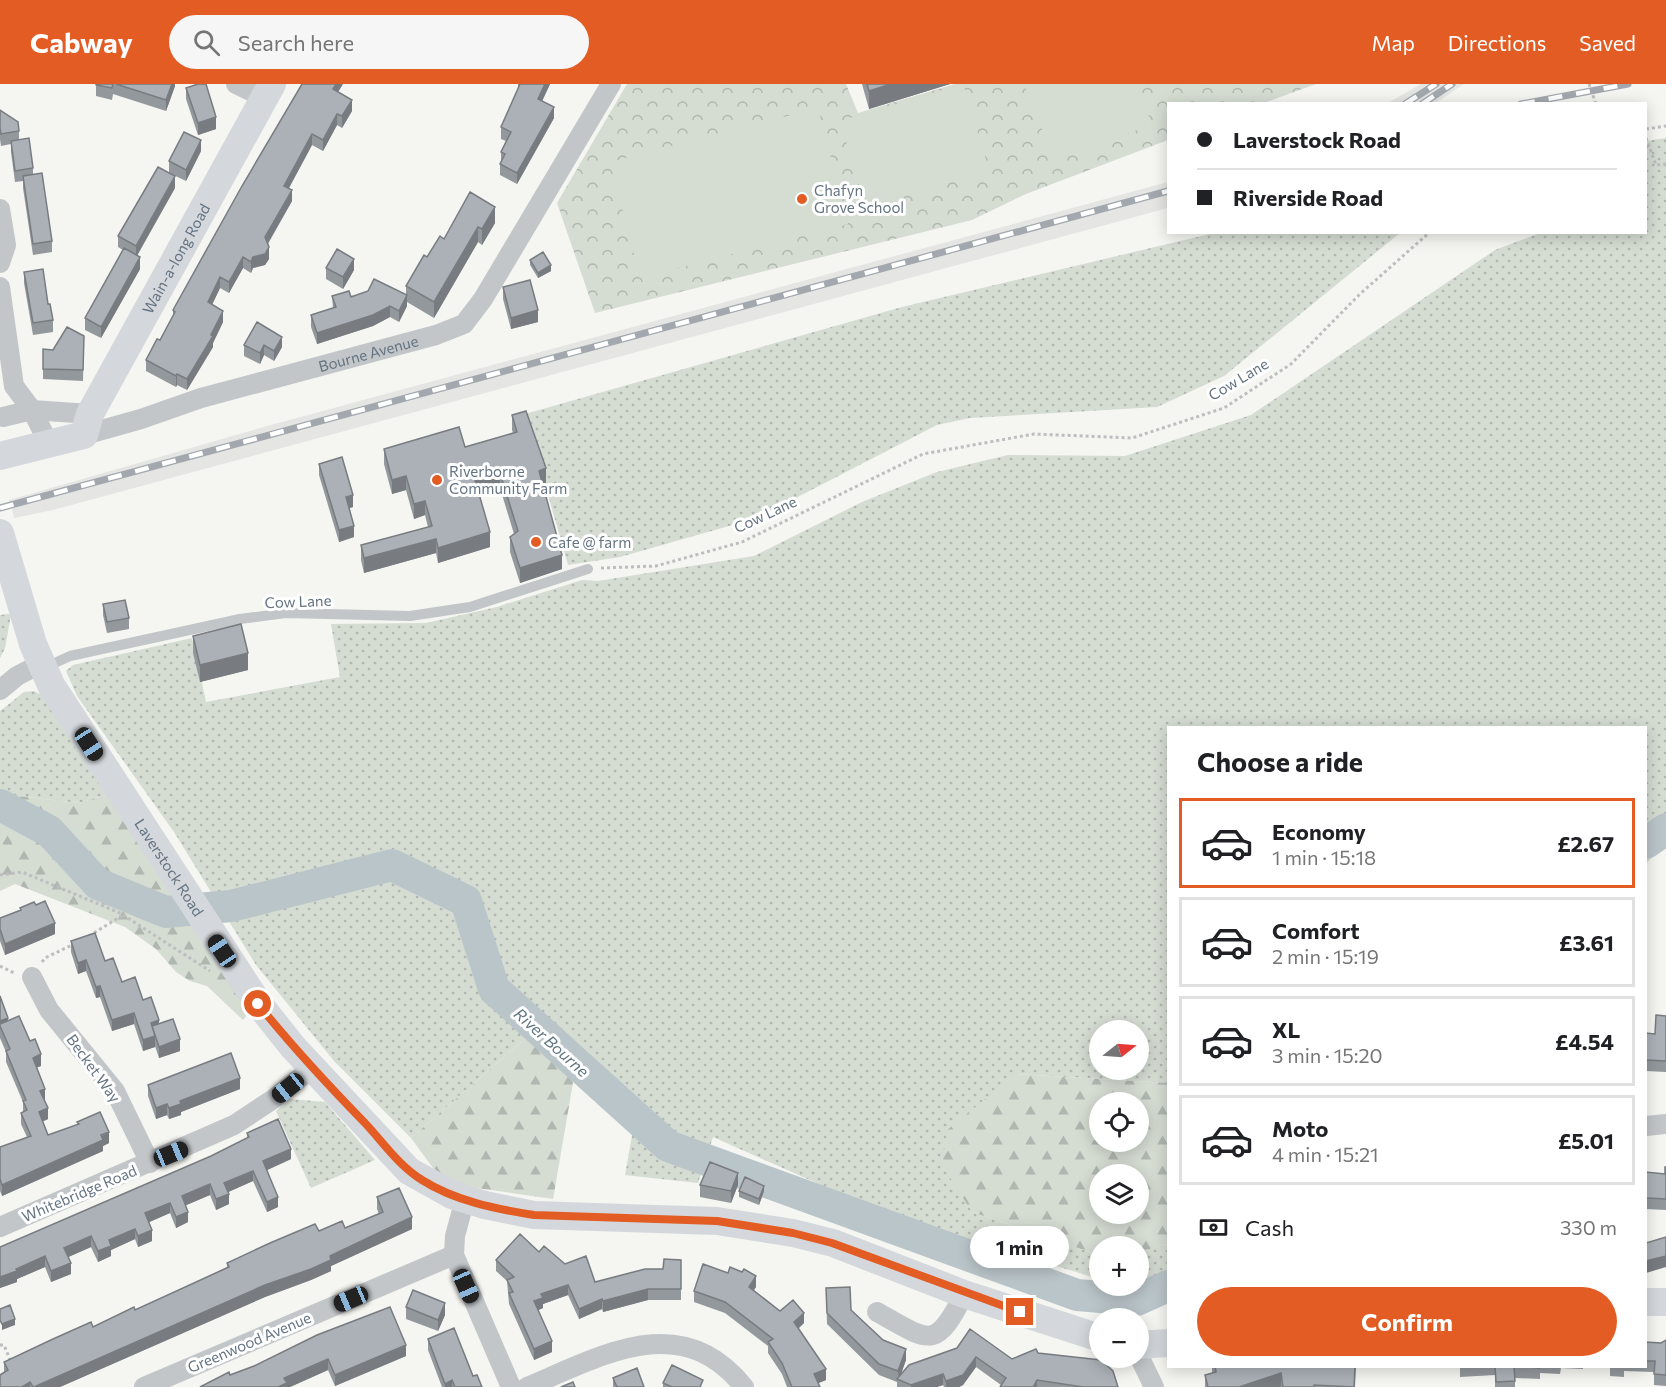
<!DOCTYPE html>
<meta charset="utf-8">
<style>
:root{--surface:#fff;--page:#f6f6f6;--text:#202124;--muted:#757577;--line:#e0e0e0;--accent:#e25c24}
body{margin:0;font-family:Commissioner,sans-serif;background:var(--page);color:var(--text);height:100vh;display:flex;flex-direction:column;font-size:22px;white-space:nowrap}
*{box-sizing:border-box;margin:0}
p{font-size:20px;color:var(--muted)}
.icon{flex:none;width:33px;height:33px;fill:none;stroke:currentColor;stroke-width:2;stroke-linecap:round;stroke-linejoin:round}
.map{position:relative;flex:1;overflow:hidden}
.drawer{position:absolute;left:1167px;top:642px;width:480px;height:642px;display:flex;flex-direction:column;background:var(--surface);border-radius:0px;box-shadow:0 3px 15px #0003}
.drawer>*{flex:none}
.banner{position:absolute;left:1167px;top:18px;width:480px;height:132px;border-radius:0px;box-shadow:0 3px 15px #0003;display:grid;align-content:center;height:132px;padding:0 30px;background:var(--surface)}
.needle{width:39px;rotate:73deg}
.buttons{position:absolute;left:1089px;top:936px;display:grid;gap:12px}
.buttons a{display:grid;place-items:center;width:60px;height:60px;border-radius:50%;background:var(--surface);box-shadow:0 3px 15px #0003;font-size:30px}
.end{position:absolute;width:27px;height:27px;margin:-14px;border:8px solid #e25c24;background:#fff;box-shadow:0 0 0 3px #fff}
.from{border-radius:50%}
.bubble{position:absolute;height:42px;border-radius:21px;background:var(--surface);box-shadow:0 3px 15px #0003;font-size:20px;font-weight:700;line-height:42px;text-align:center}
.car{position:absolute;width:18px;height:36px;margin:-18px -9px;border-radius:8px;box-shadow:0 0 4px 2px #0007;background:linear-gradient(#222 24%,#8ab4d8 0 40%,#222 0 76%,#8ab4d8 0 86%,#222 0)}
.banner b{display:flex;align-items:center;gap:21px;height:57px;font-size:22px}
.banner b+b{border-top:2px solid var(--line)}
.banner i{width:15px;height:15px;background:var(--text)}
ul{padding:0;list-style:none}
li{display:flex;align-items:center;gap:18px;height:90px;margin:0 12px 9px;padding:0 18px;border:3px solid var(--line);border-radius:0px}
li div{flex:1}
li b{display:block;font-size:22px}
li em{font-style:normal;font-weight:700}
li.selected{border-color:var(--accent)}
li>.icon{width:54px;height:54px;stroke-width:1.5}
h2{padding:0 30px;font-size:27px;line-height:72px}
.pay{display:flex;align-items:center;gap:15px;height:66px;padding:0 30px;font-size:22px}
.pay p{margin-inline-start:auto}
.cta{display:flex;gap:12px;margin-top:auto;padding:12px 30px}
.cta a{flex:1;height:69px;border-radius:36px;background:var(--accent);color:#fff;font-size:24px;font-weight:700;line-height:69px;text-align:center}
header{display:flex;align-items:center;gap:36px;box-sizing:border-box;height:84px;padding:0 30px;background:var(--accent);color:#fff}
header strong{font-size:28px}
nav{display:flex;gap:33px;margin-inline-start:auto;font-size:21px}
.search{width:420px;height:54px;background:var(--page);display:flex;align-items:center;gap:15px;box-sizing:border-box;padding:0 21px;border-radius:33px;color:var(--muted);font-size:22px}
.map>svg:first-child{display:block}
</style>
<header>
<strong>Cabway</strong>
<div class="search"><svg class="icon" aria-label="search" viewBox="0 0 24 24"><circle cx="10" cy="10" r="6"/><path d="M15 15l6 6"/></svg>Search here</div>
<nav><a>Map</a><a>Directions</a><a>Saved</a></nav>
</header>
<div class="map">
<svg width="1666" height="1303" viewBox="0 0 1666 1303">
<defs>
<pattern id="grass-dots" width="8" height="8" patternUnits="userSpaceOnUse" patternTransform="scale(1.5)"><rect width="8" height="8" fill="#d5dcd2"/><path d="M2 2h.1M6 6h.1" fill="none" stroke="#b0b7b0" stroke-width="1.8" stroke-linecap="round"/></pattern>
<pattern id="forest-firs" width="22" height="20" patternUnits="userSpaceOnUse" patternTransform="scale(1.5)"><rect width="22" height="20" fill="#d5dcd2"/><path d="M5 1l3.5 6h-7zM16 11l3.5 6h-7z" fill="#b0b7b0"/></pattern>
<pattern id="park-crowns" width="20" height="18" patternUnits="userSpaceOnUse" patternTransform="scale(1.5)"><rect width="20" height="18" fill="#d5dcd2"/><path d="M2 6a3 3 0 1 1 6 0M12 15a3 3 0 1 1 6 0" fill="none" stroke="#b0b7b0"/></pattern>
</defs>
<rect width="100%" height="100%" fill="#f5f5f1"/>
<!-- built -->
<path fill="#e5e6e4" d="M1421,0H1464L1436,19H1388Z
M1168,98V124L53,426L14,434L13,429L9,416L271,341Z"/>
<!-- grass -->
<path fill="url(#grass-dots)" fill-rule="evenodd" d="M1666,54V757L1646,780V644H1168V999L1016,990L972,1128L1099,1171V1195L886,1130L713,1053L698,1099L625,1091L633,1046L528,952L411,1054L334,977L256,881L174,748L77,612L66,587L73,581L192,554L206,618L340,593L331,540L426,539L497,523L582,496L598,497L754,472L862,418L937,388L1008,371L1125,372L1251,331L1495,166L1540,149L1646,148V57ZM1100,946H1138V986H1100Z
M1214,149H1400L1224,292L1157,323L970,334L937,341L757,434L620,473L568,481L525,330L902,223Z
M8,530L11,531L5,564L0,574V531Z
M34,607L45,613L109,710L79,719L0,710V627L24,608Z
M290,1015L325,1018L375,1076L311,1104L276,1027Z
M1168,1160V1192L1139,1200L1138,1168Z"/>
<!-- forest -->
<path fill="url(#forest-firs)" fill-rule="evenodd" d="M0,710L79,719L109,710L251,926L243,936L207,902L190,897L176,888L156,865L125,843L15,800L0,807Z
M528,952L574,993L553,1115L456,1101L433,1084L411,1054Z
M1016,990L1168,999V1160L1139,1168L1138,1162H1100L1099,1171L972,1128L942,1081L947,1046ZM1100,1018H1138V1058H1100ZM1100,1090H1138V1130H1100Z"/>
<!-- park -->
<path fill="url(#park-crowns)" d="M627,0H846L858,29L955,0H1316L1264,19L1168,20V56L1026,110L972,136L595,229L557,119Z"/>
<!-- pitch -->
<path fill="#d5dcd2" d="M963,0L989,86L866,123L840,37Z
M1024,0H1136L1152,40L1055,78Z
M818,24L848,140L640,194L610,78Z"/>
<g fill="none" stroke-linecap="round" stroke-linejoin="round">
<!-- river -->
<path stroke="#bac5c9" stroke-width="32" d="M0,721L49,747L98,800L166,828L231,822L392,781L466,817L494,905L668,1062L1077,1211L1137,1216L1168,1202
M1646,759L1666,745"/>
<!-- path -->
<path stroke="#bcbec0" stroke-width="3" stroke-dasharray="3 3" stroke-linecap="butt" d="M1589,0L1596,20
M1646,45L1666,42
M1646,54L1656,81L1666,80
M601,484L656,482L742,458L923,370L1034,350L1132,354L1224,324L1291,280L1360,210L1430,148
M0,791L22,788L120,829L210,887
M89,852L123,831
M42,878L45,874L72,861
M0,882L14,889
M0,1261H4L11,1278"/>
<!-- lane -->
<path stroke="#c2c6c9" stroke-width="10" d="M44,584L70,572L240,535L286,529L410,532L470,523L588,485"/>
<!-- street -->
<g stroke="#c2c6c9" stroke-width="20">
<path d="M236,0L265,14"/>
<path d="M0,125L6,161L0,179"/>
<path d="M0,203L14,302L32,326L49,360"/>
<path d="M3,333L32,326L90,330"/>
<path id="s1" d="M84,351L141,335L201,314L436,251L464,240L483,215L611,0"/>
<path d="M0,606L17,592L40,580"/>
<path d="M32,893L49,926L115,1007L150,1079"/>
<path d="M1646,1042L1666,1040"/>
<path d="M465,1115L455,1152L454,1171L511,1303"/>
<path d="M0,1143L234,1041L275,1014L312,984"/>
<path d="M877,1228C928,1256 935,1269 964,1210"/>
<path d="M1138,1270L1154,1303"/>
<path d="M144,1303L454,1171"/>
<path d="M527,1303C602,1272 681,1224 744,1303"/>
</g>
<!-- secondary -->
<g stroke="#d4d8dc" stroke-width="28">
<path id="s2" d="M0,372L84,351L90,330L272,0"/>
<path id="s3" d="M0,449L33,560L51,601L258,919L293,963L409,1087L452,1111L485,1121L534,1131L717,1137L793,1149L833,1159L964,1210L1100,1254"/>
<path d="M1646,1218H1666"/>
<path d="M1138,1261L1168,1259"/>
</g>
<!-- rail casing -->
<g stroke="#a3a8ae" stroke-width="7">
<path id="rail" d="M1405,20L1436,0
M1422,20L1452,0
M1521,20L1628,0
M0,424L1168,107"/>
</g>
<!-- rail -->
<use href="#rail" stroke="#fff" stroke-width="4.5" stroke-dasharray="14" stroke-linecap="butt"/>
</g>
<!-- wall -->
<path fill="#93989d" d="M96,0H175V2L166,27L113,10L112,16L96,12Z
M343,0L338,8L352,27L342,44L337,41L323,67L312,61L289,104L292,117L268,160L269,175L265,181L253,184L251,189L243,184L229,209L220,204L212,221L223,238L213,259V263L187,306L177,301L176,303L146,287V276L160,256L173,232V226Z
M518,0H550L542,17L554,34L517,100L500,91V80L501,78V68L506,57L501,55V43L518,5Z
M862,0H950L869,25Z
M186,4L216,45L198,51L186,15Z
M0,26L19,47V56L33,84V91L52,157V168L33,171L23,104V97L15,98L11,68V60L1,62L0,55Z
M201,67L186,97L169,89V77Z
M175,104L137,172L140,185L101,254L85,246V234L123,166L118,163V152Z
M470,108L495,139L482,161L478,158L434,234L407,218V222L399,238L390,233L373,242L317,260L311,243V231L333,224L332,212L406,211V202L427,173L444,155Z
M530,176L551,187L538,194L530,181Z
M326,184L354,186L343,205L326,195Z
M24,188L53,236V248L33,251L24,199Z
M503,203L538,238L511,245L503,215Z
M257,238L282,263L274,277L264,271L260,280L244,272V261Z
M84,252L83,297L43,295V265L53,266Z
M512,331L546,399L543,400L562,485L520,499L510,468V453L514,450L500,404L479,410L490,463L438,479L436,469L364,489L361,476V461L428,443L425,431L414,435L406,406L392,410L384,380V365L465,363L513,349L512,346Z
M319,380L353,423L349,424L354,453L339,458L319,391Z
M103,520L129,534V545L107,549L103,531Z
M193,552L248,586L200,598L193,569Z
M36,821L55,850L5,871L0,857V834L20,827V824Z
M71,857L105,877L122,898L143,916L159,940L180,967L159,974L155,962V963L143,967L134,940L112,947L100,913L96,914L86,887L78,890L71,868Z
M0,912L8,937L41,982L37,983L45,1016L48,1035L42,1038L48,1051L77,1041V1038L109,1059L103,1062V1067L2,1112L0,1107V1063L27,1053L21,1040V1029L23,1028V1018L6,978V968L0,954Z
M1666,932V988L1646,987V949L1655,950Z
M148,1001L240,1005L181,1028V1031L169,1035L167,1031L156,1035L148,1012Z
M247,1049L291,1075L267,1086L278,1123L267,1128L253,1097L228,1108L229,1120L216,1126L210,1111L186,1121L188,1138L176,1144L170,1129L149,1138L152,1157L138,1163L135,1155L111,1166V1172L98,1178L91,1163L68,1173L71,1190L51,1198L45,1183L17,1195V1198L0,1204V1163L211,1072L247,1054Z
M1666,1083V1126L1646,1125V1088L1665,1090Z
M700,1101H738L731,1119L700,1113Z
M739,1107H764L759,1121L739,1113Z
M377,1113L412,1145L331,1182V1187L311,1196L265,1213L60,1303H0L4,1288V1278L135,1226L227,1183V1179L319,1147L345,1144L379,1130L377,1125Z
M539,1168L565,1180L595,1198L663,1185L681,1176V1216H648L603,1228L602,1225L579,1235L568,1211L543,1220V1224L538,1226L552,1268L534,1276L509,1220L507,1197L496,1187V1176Z
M756,1203L754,1206L780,1227L804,1239L798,1245L826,1296L818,1299L820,1303H787L782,1290L768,1269V1262L725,1229L694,1218V1207Z
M826,1204L851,1226L883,1256L906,1276L900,1292L957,1264L1012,1275L1038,1269L1118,1303H1000L1001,1301L976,1283L963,1301L959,1303H944L943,1301L937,1303H897V1298L879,1291L827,1240Z
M406,1223L445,1231L438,1247L406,1235Z
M317,1251L406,1272L335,1302L328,1286L290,1303H200L254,1282Z
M428,1255L473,1292L482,1303H442L428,1266Z
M1666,1256V1302L1654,1301V1288L1624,1287V1293L1610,1292V1282H1646V1258L1661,1259Z
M1212,1282H1356L1355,1303H1205V1291L1212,1289Z
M1460,1282H1583V1285L1561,1284L1560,1290L1540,1289V1295L1515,1294V1303H1495V1291L1460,1293Z
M613,1294L644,1303H613Z
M663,1299L703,1303H663Z"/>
<!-- shaded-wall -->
<path fill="#787c80" d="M172,0H175V2L166,27V16Z
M336,0H343L333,16V5Z
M545,0H550L538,26V15Z
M891,0H950L869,25V7Z
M352,16V27L342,44V32Z
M554,23V34L517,100V89Z
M337,30V41L323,67V56Z
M216,33V45L198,51V39Z
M312,50V61L284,113V102Z
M201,56V67L186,97V86Z
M175,92V104L136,173V162Z
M292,106V117L265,164V153Z
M495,123V139L482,161V145Z
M478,143V158L434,234V218Z
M269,163V175L265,181L253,184L251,189V178L253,173Z
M140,173V185L101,254V243Z
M243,173V184L229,209V198Z
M354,175V186L343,205V193Z
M551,181V187L538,194V189Z
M220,193V204L208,229V218Z
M407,211V222L399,238V227Z
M390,222V233L373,242L317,260V249Z
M538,226V238L511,245V234Z
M223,227V238L213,259V263L187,306V295Z
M282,253V263L274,277V267Z
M264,261V271L260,280V269Z
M177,290V301L176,303V292Z
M546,384V399L539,401V387Z
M500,389V404L475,411V396Z
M406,392V406L392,410V396Z
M353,411V423L346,425V413Z
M425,417V431L414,435V420Z
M354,442V453L339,458V446Z
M490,448V463L438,479V464Z
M436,455V469L364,489V474Z
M562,471V485L520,499V484Z
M248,569V586L200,598V581Z
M55,839V850L5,871V860Z
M86,876V887L78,890V879Z
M100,902V913L96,914V903Z
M134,929V940L112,947V936Z
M8,934V946L0,942V937Z
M159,936V947L154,949L151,939Z
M155,952V963L143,967V956Z
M180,955V967L159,974V963Z
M41,970V982L33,985V974Z
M240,994V1005L181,1028V1031L169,1035V1024L180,1017Z
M45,1005V1016L40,1018V1007Z
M167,1020V1031L156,1035V1024Z
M48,1024V1035L39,1039V1028Z
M109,1048V1059L103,1062V1067L2,1112V1101Z
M291,1065V1075L263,1088V1077Z
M253,1087V1097L224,1110V1099Z
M738,1089V1101L731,1119V1107Z
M210,1100V1111L182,1123V1112Z
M764,1102V1107L759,1121V1115Z
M229,1110V1120L216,1126V1115Z
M278,1113V1123L267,1128V1118Z
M170,1119V1129L145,1140V1129Z
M188,1128V1138L176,1144V1133Z
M412,1133V1145L331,1182V1187L311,1196L265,1213L60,1303H34L330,1172Z
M135,1145V1155L111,1166V1172L98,1178V1167L109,1156Z
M152,1146V1157L138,1163V1152Z
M91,1152V1163L64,1175V1164Z
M45,1172V1183L17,1195V1198L0,1204V1193Z
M1666,1172V1183L1646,1189V1177Z
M71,1179V1190L51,1198V1187Z
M756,1192V1203L749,1213V1203Z
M568,1201V1211L543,1220V1224L534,1228V1217L541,1210Z
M648,1205V1216L603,1228V1217Z
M602,1215V1225L579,1235V1225Z
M445,1219V1231L438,1247V1236Z
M804,1229V1239L794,1248V1238Z
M15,1235V1241L2,1246V1240Z
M552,1257V1268L534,1276V1265Z
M406,1261V1272L335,1302V1291Z
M906,1265V1276L899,1296L898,1287Z
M976,1273V1283L963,1301L959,1303H946V1297Z
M328,1275V1286L290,1303H278L284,1294Z
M826,1285V1296L814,1301V1290Z
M1281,1289V1303H1239Z
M943,1290V1301L937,1303H911V1301Z
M452,1296V1303H445V1300Z
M1037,1296V1303H1033Z
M30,1298V1303H22Z"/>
<!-- building -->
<path fill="#abb1b7" stroke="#787c80" stroke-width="1.5" d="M96,0H113L112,4L96,1Z
M116,0H172L166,16Z
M198,0H206L216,33L198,39L186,4Z
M302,0H336L333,5L352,16L342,32L337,30L323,56L312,50L284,102L292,106L265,153L269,163L265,170L253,173L251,178L243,173L229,198L220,193L208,218L223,227L211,251L213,252L187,295L177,290L176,292L146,276L157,255L160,256L175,228L173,226L242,102Z
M520,0H545L538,15L554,23L517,89L500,80L505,70L501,68L511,48L501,43Z
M867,0H891L869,7Z
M0,26L18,38L19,47L1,50L0,44Z
M184,48L201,56L186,86L169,77Z
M29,54L33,84L15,87L11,57Z
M158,83L175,92L136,162L118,152Z
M42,89L52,157L33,160L23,92Z
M470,108L495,123L482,145L478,143L434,218L406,202L424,171L427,173L440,152L444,155Z
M124,164L140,173L101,243L85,234Z
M337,165L354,175L343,193L326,184Z
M543,168L551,181L538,189L530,176Z
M43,185L48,220H50L53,236L33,239L24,188Z
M374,195L407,211L399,227L390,222L373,231L317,249L311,231L336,223L332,212L349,207L351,213L368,207Z
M530,196L538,226L511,234L503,203Z
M257,238L282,253L274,267L264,261L260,269L244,261Z
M67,243L84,252L83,286L43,285V265L53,266Z
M526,327L546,384L539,387L562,471L520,484L510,453L518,447L500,389L475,396L490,448L438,464L436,455L364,474L361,461L432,442L425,417L414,420L406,392L392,396L384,365L459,343L465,363L517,348L512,331Z
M342,373L353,411L346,413L354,442L339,446L319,380Z
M125,516L129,534L107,538L103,520Z
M241,540L248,569L200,581L193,552Z
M45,817L55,839L5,860L0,845V834L21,826L20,824L34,818L36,821Z
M95,849L105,877L113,874L122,898L135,893L143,916L151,913L159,936L151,939L155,952L143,956L134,929L112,936L100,902L96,903L86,876L78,879L71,857Z
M0,912L8,934L0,937Z
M1656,931L1666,932V977L1646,976V949L1655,950Z
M19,932L30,957L35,955L41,970L33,974L45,1005L40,1007L48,1024L39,1028L48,1051L79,1040L77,1038L100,1028L109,1048L101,1051L103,1056L2,1101L0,1095V1063L31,1052L21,1029L27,1026L23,1017L26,1016L6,967L10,965L0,942V940Z
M173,935L180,955L159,963L152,942Z
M231,969L240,994L180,1017L181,1020L169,1024L167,1020L156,1024L148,1001Z
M278,1035L291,1065L263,1077L278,1113L267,1118L253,1087L224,1099L229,1110L216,1115L210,1100L182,1112L188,1128L176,1133L170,1119L145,1129L152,1146L138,1152L135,1145L109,1156L111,1162L98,1167L91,1152L64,1164L71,1179L51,1187L45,1172L16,1185L17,1187L0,1193V1163L211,1072L249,1053L247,1049Z
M710,1078L738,1089L731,1107L700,1101Z
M1665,1083H1666V1115L1646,1114V1088L1665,1090Z
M745,1093L764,1102L759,1115L739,1107Z
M399,1104L412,1133L330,1172L331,1176L311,1185L265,1201L34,1303H33L30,1298L22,1303H0V1291L8,1286L4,1278L53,1255L91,1238L93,1243L134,1223L135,1226L229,1183L227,1179L270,1159L315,1140L319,1147L342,1137L345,1144L383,1128L377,1113Z
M520,1150L539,1168L544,1162L565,1180L586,1172L595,1198L645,1185H663L664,1175L681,1176V1205H648L603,1217L602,1215L579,1225L568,1201L541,1210L543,1214L534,1217L552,1257L534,1265L509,1209L513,1208L507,1196L514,1193L496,1176Z
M1666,1153V1172L1646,1177V1159Z
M703,1180L728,1189L730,1183L742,1188L744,1185L756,1192L749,1203L780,1227L793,1216L804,1229L794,1238L826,1285L814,1290L820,1303H792L782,1279L768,1258L773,1255L725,1218L694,1207Z
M850,1203L851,1226L883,1256L906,1265L898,1287L879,1280L827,1229L826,1204Z
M413,1206L445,1219L438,1236L406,1223Z
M10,1221L15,1235L2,1240L0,1236V1225Z
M390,1223L406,1261L335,1291L328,1275L284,1294L287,1299L278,1303H200L229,1288L230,1291L254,1282L317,1251Z
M454,1244L473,1292L477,1291L482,1303H455L452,1296L445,1300L428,1255Z
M970,1245L1012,1275L1036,1265L1038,1269L1101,1276L1113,1287L1118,1303H1083L1037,1296L1033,1303H1000L1006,1294L976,1273L963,1291L946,1297L943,1290L911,1301L897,1295L909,1281L957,1264Z
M1666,1256V1291L1654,1290L1655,1277H1646V1258L1661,1259Z
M672,1281L703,1296L700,1303H672L663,1299Z
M1215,1282H1355L1354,1303L1314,1301V1303H1283L1281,1289L1239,1303H1208L1205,1291L1216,1288Z
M1495,1282H1514L1515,1297L1496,1298Z
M1515,1282H1540V1284Z
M637,1284L644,1303H617L613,1294Z
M573,1298L575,1303H561Z"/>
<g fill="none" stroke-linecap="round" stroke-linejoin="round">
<!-- route -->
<path stroke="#e25c24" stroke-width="8" d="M258,920C291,961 327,1000 364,1038C383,1058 398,1081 422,1096C455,1117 496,1125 534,1131L717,1137L793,1149L832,1159L1020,1228"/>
</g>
<!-- markers -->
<g fill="#e25c24" stroke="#fff" stroke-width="2">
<circle cx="802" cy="115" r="6"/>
<circle cx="437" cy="396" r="6"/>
<circle cx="536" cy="458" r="6"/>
</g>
<g text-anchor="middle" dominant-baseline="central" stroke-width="6" stroke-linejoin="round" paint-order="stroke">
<!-- poi labels -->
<g font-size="15" fill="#647382" stroke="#fff" text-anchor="start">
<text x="814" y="106">Chafyn<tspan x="814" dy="17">Grove School</tspan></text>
<text x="449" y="387">Riverborne<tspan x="449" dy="17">Community Farm</tspan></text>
<text x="548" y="458">Cafe @ farm</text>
</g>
<!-- street labels -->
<g font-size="15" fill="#647382" stroke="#fff">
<text stroke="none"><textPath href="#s2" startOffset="286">Wain-a-long Road</textPath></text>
<text stroke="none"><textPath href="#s1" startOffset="296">Bourne Avenue</textPath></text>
<text transform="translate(1238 295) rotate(-31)">Cow Lane</text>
<text transform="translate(765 430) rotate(-25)">Cow Lane</text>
<text transform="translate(298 517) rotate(-2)">Cow Lane</text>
<text stroke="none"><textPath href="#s3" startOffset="378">Laverstock Road</textPath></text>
<text transform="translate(94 984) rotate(54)">Becket Way</text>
<text transform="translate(79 1109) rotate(-23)">Whitebridge Road</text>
<text transform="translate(249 1258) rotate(-23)">Greenwood Avenue</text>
</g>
<!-- water labels -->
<g font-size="16" font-style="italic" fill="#5f757f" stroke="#fff">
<text transform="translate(552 958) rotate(42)">River Bourne</text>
</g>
</g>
</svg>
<div class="buttons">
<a><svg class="needle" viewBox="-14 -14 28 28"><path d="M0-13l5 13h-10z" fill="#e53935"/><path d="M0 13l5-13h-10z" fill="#757577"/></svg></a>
<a><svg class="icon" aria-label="locate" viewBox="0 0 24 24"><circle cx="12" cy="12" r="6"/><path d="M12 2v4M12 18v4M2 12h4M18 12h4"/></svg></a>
<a><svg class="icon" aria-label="layers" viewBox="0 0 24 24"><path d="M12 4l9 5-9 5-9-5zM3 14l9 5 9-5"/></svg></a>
<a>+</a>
<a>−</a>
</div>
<i class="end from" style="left:258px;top:920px"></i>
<i class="end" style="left:1020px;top:1228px"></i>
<div class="bubble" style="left:970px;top:1142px;width:99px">1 min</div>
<i class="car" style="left:89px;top:660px;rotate:147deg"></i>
<i class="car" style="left:222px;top:867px;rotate:326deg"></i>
<i class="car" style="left:288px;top:1004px;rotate:231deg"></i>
<i class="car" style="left:171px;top:1070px;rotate:68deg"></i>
<i class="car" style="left:466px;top:1202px;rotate:156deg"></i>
<i class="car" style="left:351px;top:1215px;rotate:247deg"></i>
<div class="banner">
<b><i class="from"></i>Laverstock Road</b>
<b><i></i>Riverside Road</b>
</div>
<section class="drawer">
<h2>Choose a ride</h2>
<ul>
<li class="selected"><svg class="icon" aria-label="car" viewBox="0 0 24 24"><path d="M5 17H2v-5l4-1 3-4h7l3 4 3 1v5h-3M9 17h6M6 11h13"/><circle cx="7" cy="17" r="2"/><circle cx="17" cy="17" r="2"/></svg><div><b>Economy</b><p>1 min · 15:18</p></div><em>£2.67</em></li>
<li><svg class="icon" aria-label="car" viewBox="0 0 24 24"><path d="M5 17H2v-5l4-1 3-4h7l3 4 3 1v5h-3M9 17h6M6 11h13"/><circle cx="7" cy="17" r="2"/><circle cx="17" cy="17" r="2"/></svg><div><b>Comfort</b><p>2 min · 15:19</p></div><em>£3.61</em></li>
<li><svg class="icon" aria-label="car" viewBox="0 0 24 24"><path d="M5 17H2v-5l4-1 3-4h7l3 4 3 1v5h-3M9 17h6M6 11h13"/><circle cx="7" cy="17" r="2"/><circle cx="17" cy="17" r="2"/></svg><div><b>XL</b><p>3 min · 15:20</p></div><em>£4.54</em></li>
<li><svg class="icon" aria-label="car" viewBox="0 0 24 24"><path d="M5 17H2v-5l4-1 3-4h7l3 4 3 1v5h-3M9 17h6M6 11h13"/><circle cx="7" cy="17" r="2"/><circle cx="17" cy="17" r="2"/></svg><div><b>Moto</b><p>4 min · 15:21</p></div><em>£5.01</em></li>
</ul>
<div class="pay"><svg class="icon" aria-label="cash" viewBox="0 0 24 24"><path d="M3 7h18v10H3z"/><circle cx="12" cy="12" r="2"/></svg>Cash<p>330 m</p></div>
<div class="cta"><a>Confirm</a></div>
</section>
</div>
